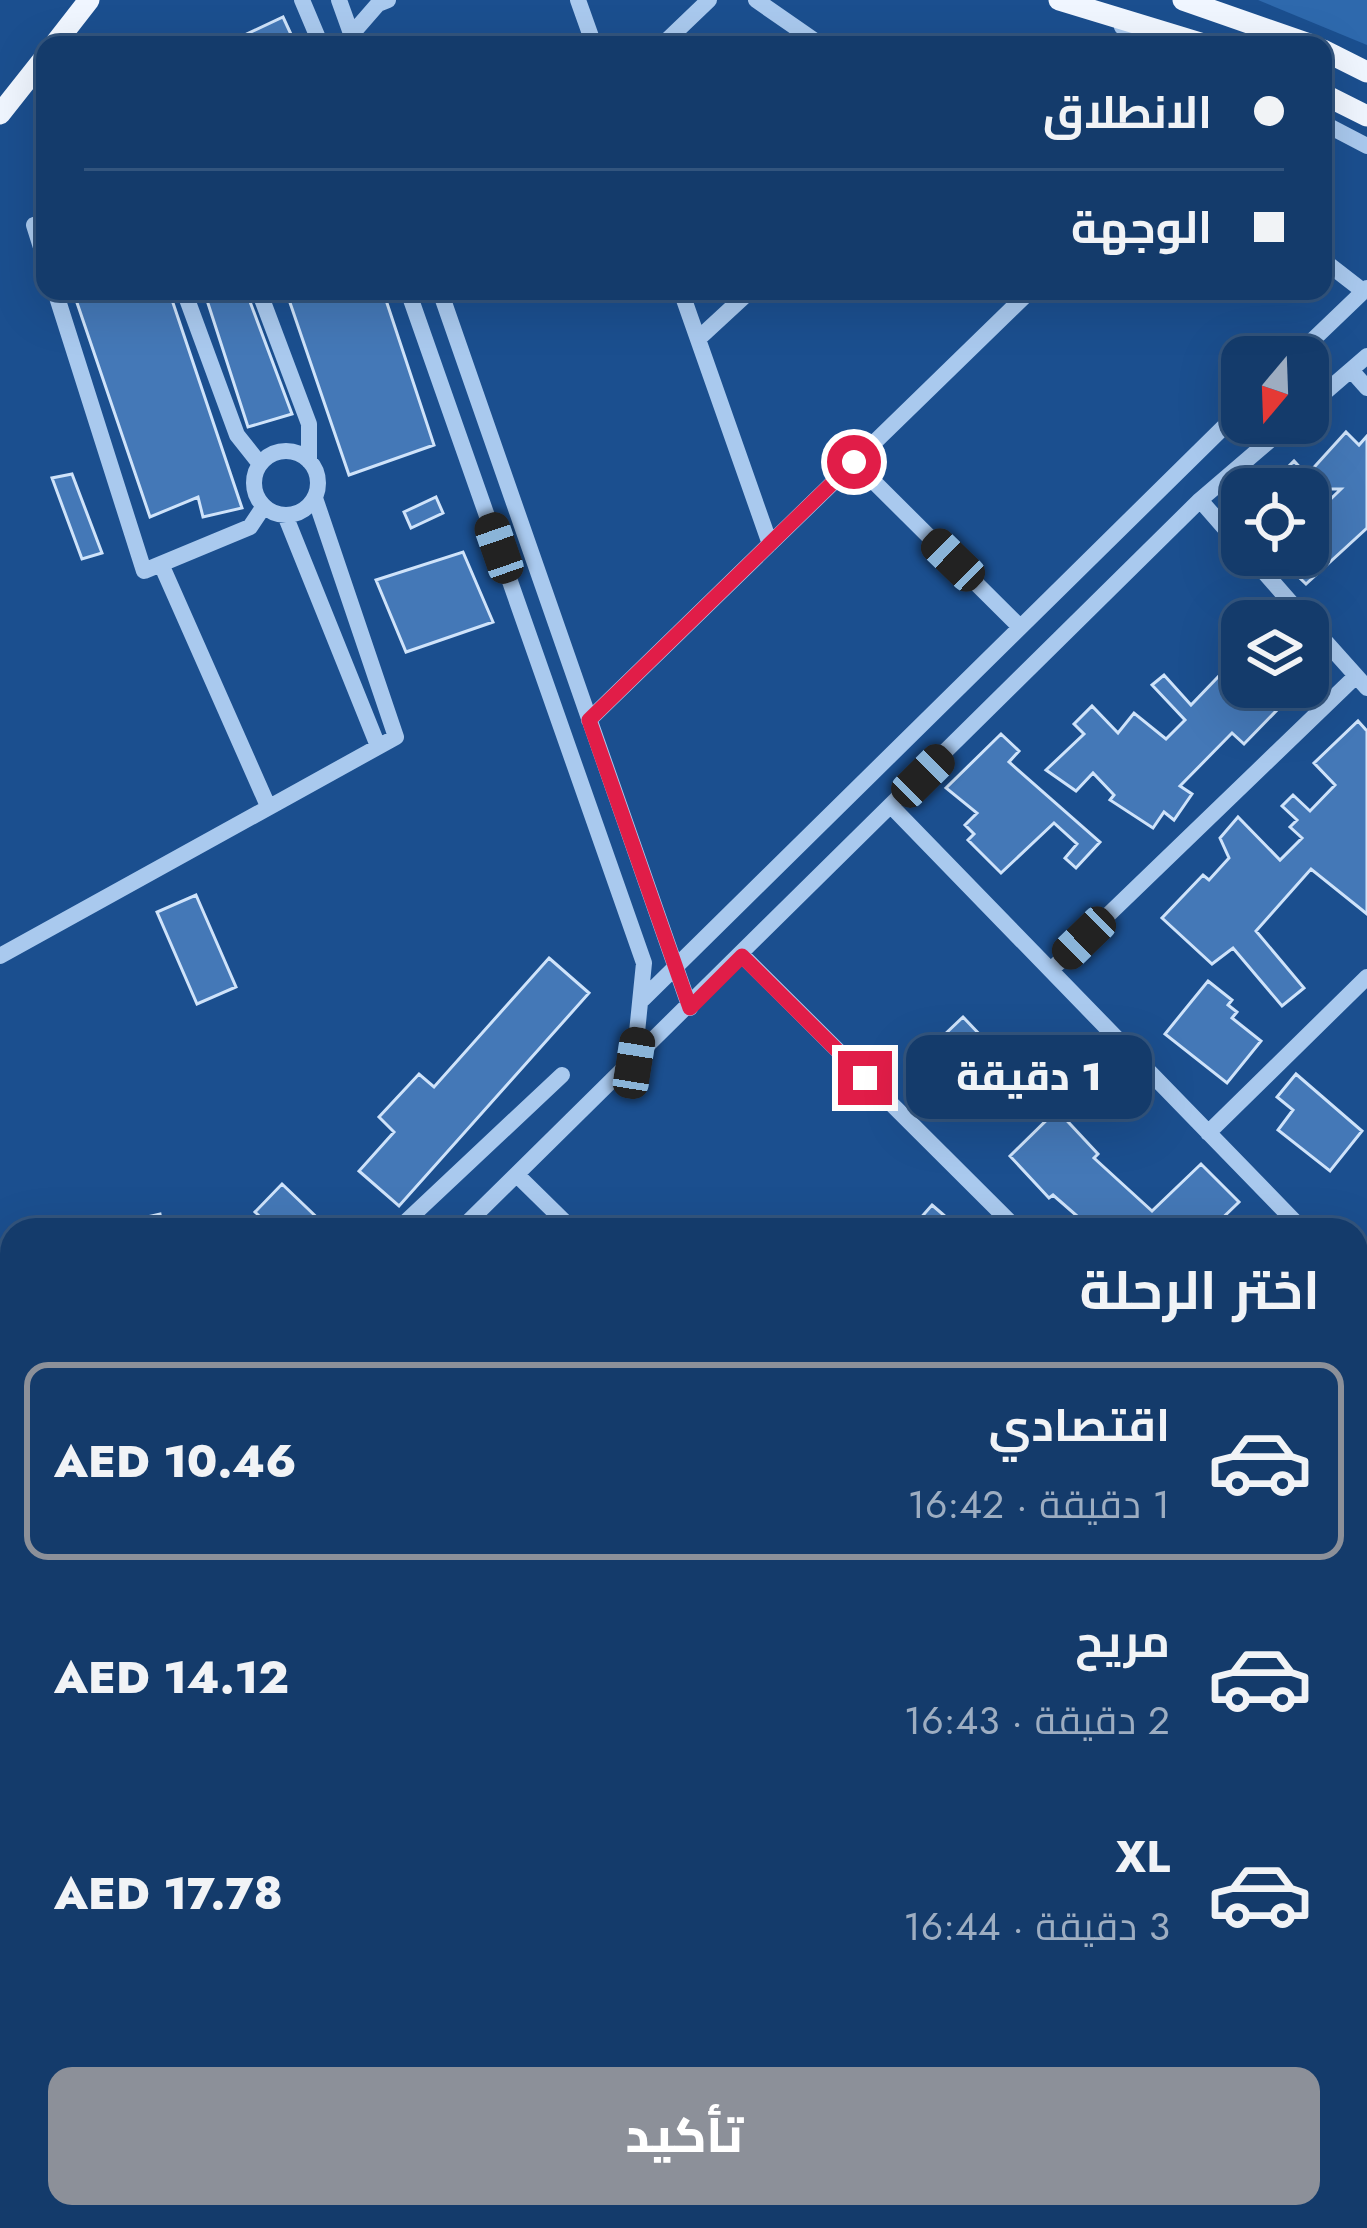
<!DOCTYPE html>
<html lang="ar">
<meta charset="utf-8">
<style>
:root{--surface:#143b6b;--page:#1d4271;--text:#f1f3f6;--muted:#9dadc1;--line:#33557e;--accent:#8c9099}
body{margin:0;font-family:Jost,Cairo,sans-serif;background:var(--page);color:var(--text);direction:rtl;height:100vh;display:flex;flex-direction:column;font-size:45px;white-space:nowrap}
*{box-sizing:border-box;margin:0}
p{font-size:39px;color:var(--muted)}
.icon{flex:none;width:66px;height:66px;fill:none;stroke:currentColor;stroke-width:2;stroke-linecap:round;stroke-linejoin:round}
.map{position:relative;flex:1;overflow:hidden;direction:ltr}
.drawer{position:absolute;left:0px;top:1218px;width:1368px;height:1011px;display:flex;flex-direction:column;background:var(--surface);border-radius:36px 36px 0 0;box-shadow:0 12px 48px #0002,0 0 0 3px var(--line);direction:rtl}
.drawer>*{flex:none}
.banner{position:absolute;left:36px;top:36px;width:1296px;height:264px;border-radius:24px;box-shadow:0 12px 48px #0002,0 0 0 3px var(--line);direction:rtl;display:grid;align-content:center;height:264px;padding:0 48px;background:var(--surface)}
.needle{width:78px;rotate:199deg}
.tools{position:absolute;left:1221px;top:336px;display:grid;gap:24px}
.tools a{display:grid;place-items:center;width:108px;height:108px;border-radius:24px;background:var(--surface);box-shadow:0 12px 48px #0002,0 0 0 3px var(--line);font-size:60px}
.end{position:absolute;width:54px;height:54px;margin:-27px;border:15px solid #e11d48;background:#fff;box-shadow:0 0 0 6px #fff}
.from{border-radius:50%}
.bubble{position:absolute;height:84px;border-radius:24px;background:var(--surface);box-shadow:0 12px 48px #0002,0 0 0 3px var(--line);font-size:39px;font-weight:800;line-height:84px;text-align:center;direction:rtl}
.car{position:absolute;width:36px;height:72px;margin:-36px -18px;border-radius:15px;box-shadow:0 0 9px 3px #0007;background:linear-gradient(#222 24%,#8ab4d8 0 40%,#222 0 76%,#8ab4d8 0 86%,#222 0)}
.banner b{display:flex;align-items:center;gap:42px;height:114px;font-size:45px}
.banner b+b{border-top:3px solid var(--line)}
.banner i{width:30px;height:30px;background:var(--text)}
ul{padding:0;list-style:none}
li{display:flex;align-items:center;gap:36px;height:198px;margin:0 24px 18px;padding:0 24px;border:6px solid transparent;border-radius:24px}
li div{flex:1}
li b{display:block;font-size:45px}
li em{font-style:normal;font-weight:800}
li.current{border-color:var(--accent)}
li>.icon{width:108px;height:108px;stroke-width:1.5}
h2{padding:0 48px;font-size:54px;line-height:144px}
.action{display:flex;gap:24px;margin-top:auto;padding:24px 48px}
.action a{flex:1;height:138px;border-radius:24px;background:var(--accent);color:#fff;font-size:48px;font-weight:800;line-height:138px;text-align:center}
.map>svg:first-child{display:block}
</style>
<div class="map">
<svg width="1367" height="2228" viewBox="0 0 1367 2228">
<rect width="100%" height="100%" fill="#1b4f8f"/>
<!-- green -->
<path fill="#2e69ad" d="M1258,0H1367V45Z
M1356,1777L1367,1787V1876L1356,1864Z
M1367,1884V2007L1356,1996V1893Z"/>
<!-- building -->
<path fill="#4478b7" stroke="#cfe3fa" stroke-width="3" d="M283,17L296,45H223Z
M73,291H169L242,508L203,517L198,497L150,517Z
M204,291H246L292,414L248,427Z
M286,291H383L434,445L349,475Z
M1346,432L1359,445L1367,436V528L1306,584L1276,555H1308V521L1341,489H1294L1297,485L1284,471L1294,461L1307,475Z
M72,474L102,553L82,559L52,478Z
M436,497L443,513L411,528L404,512Z
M463,552L493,622L406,652L376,580Z
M1242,652V687H1270L1278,695L1272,701L1279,708L1244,744L1232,733L1180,786L1192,794L1174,820L1164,812L1153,828L1110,800L1114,795L1093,773L1076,791L1046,770L1084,734L1074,724L1092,706L1118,733L1134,713L1166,739L1185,720L1152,685L1164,675L1191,705Z
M1358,721L1367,731V914L1311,869L1256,931L1304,988L1282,1006L1233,948L1212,964L1162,918L1203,875L1209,880L1229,858L1220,838L1238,817L1280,860L1302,838L1290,827L1297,820L1282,806L1293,795L1310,811L1335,785L1314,763Z
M1001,734L1019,751L1009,762L1100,842L1076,868L1065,858L1077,844L1054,823L1001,873L968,840L974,834L965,825L977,813L946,788Z
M196,895L236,987L197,1004L157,912Z
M549,958L589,993L399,1206L359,1171L394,1132L379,1117L419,1074L434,1087Z
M1208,981L1232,1000L1228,1005L1237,1012L1232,1018L1261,1041L1227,1083L1165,1034Z
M963,1017L1002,1058L959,1099L920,1058Z
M1296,1074L1362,1131L1330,1171L1278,1130L1293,1110L1277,1097Z
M1057,1110L1098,1154L1094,1158L1152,1211L1201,1164L1239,1202L1210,1230H1093L1053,1195L1049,1198L1010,1156Z
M282,1184L330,1230H274L255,1212Z
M932,1205L961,1230H910Z
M160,1214L163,1230H116V1224Z"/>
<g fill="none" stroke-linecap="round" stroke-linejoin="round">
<!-- minor -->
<path stroke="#a9c9ee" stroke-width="16" d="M302,0L321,45
M339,0L353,39
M578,0L594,45
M756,0L821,45
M1122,27L1156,45
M351,35L378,4L388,0
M662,45L709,0
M1323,123L1367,146
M45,222L34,225L45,260
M1323,260L1363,291
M55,291L144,571L250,527L264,506
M184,291L237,435L260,464
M259,291L309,424V461
M408,291L644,963L634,1062
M440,291L690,1008
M681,291L770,544
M698,339L750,291
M1295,357L1367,288
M1351,370L1367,388
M1308,407L1367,356
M254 483a32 32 0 1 1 64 0a32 32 0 1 1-64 0Z
M854,462L1019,626
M1200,500L1242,548
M285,515L378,746
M1249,555L1307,621
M161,564L268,806
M1308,622L1367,688
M589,720L1030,291
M892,807L1303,1230
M0,956L396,737L315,498
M743,956L1018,1230
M1051,970L1356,676
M643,999L1242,409
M1208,1133L1367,977
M518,1176L573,1230
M397,1230L562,1075
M460,1230L1200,500L1290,423
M1356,1285L1367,1296
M0,1447L12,1485
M1356,1567L1367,1578
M0,1574L12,1609
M0,1694L12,1690
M1356,2022L1367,2034
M0,2103L12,2108
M217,2217L221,2228
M262,2217L266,2228
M1247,2217L1258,2228
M422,2228L434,2217
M806,2228L817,2217
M1139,2228L1151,2217"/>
<!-- major -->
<path stroke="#f0f6ff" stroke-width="21" d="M1059,0L1207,45
M1183,0L1312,45
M54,45L89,0
M1323,50L1367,72
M1323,94L1367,116
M0,114L45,57"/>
</g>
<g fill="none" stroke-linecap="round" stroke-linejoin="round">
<!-- route -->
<path stroke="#e11d48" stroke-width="15" d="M854,462L589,720L690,1008L742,956L865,1078"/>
</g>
</svg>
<div class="tools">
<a><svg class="needle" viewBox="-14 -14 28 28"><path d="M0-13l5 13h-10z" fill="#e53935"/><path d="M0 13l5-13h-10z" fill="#9dadc1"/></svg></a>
<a><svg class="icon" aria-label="locate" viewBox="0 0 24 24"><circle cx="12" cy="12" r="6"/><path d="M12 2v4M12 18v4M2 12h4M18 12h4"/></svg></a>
<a><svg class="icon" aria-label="layers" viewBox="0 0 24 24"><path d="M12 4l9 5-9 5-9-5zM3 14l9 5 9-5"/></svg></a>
</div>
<i class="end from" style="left:854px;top:462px"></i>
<i class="end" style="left:865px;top:1078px"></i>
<div class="bubble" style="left:906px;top:1035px;width:246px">1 دقيقة</div>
<i class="car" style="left:499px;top:548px;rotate:341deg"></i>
<i class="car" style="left:953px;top:560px;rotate:314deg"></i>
<i class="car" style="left:923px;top:776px;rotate:45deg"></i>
<i class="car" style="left:1084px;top:938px;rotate:226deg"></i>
<i class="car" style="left:634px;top:1063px;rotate:9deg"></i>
<div class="banner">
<b><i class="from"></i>الانطلاق</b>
<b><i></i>الوجهة</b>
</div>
<section class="drawer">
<h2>اختر الرحلة</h2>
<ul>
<li class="current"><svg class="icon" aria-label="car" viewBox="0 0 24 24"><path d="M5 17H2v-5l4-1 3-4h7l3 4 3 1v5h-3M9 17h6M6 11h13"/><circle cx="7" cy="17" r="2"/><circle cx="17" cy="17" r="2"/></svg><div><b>اقتصادي</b><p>1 دقيقة · 16:42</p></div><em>AED 10.46</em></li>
<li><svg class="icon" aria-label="car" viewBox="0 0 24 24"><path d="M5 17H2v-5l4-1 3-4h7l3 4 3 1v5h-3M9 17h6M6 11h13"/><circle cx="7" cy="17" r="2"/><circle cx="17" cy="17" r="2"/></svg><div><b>مريح</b><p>2 دقيقة · 16:43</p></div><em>AED 14.12</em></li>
<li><svg class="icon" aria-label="car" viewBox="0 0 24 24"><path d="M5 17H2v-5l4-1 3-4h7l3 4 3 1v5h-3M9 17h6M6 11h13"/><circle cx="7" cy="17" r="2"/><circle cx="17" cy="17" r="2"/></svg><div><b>XL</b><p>3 دقيقة · 16:44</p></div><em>AED 17.78</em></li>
</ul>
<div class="action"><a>تأكيد</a></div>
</section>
</div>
